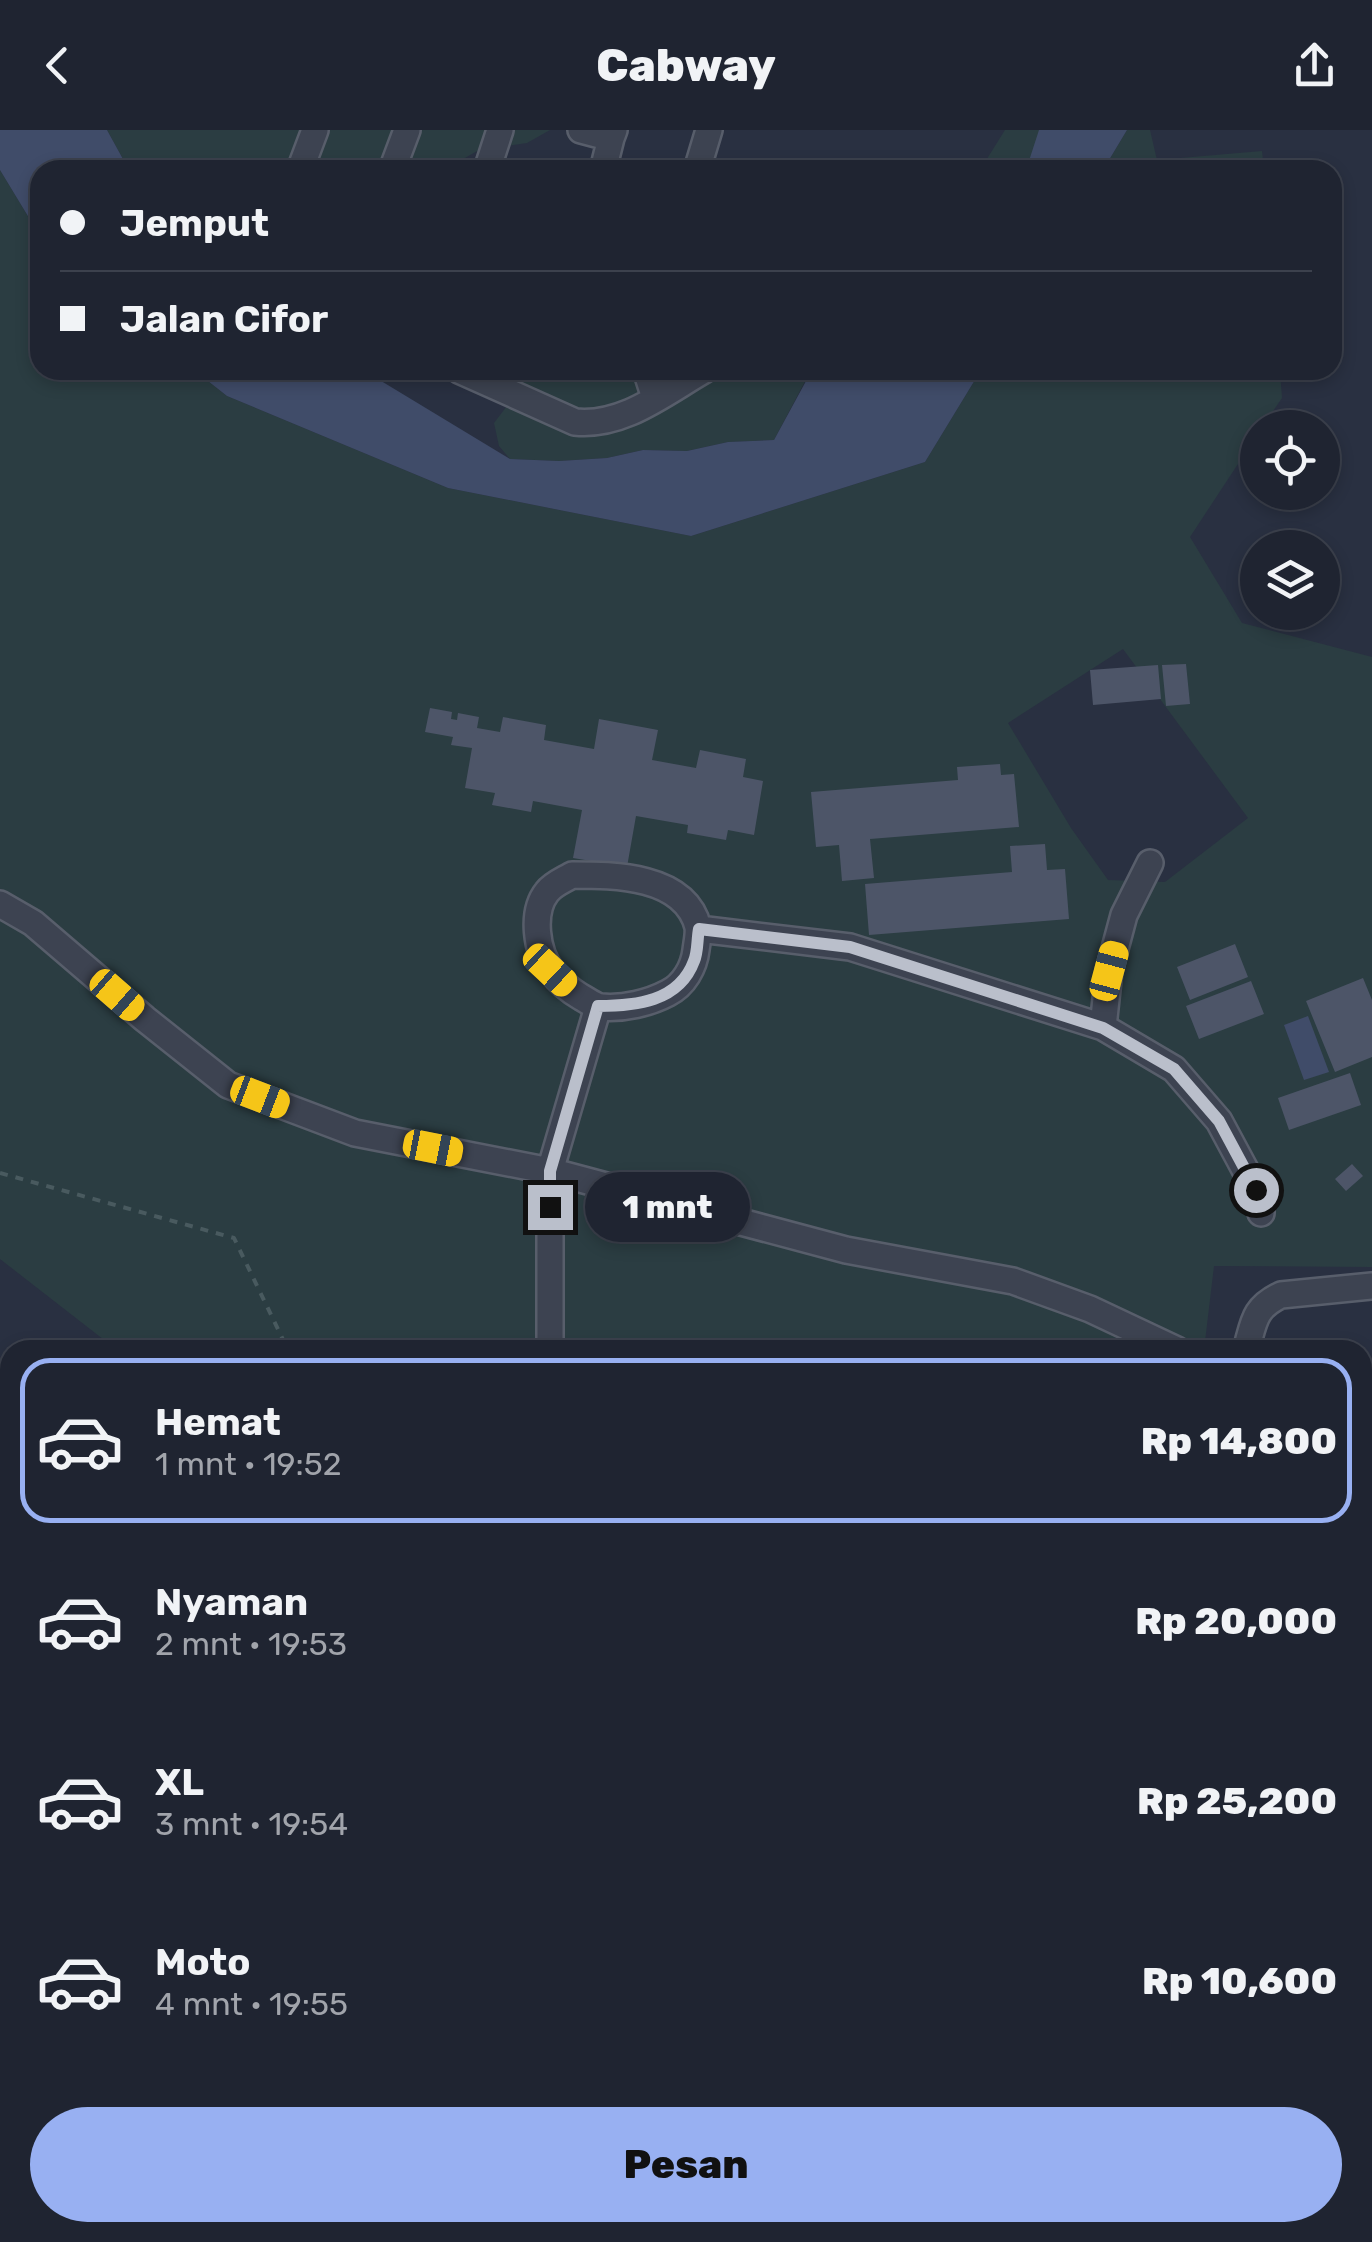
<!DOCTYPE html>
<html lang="id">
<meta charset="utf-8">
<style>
:root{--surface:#1f2431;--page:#272c39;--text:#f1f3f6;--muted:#a1a4ab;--line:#3c414d;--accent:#98b0f2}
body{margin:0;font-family:Rubik,sans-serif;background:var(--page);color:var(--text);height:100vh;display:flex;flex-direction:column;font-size:38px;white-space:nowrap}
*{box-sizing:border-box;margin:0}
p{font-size:32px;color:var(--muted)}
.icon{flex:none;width:55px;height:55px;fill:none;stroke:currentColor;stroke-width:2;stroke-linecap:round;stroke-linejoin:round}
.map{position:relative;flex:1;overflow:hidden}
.drawer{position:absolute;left:0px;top:1210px;width:1372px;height:902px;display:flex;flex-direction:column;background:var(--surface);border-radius:30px 30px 0 0;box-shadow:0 5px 15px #0003,0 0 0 2px var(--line)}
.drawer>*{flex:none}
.top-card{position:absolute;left:30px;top:30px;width:1312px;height:220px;border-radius:30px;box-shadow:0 5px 15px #0003,0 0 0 2px var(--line);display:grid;align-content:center;height:220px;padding:0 30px;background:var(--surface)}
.buttons{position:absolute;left:1240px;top:280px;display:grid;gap:20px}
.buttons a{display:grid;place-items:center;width:100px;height:100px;border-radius:50%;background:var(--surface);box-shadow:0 5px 15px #0003,0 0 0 2px var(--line);font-size:50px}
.end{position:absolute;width:45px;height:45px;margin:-22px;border:12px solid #babfcb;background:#111;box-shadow:0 0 0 5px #111}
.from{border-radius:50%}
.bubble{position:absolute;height:70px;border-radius:35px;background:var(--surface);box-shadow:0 5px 15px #0003,0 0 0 2px var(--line);font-size:32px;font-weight:800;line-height:70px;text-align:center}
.car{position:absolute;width:30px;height:60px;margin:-30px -15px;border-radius:12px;box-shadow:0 0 8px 2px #0007;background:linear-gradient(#f5c518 24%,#345 0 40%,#f5c518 0 76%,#345 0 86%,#f5c518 0)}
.top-card b{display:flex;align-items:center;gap:35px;height:95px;font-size:38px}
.top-card b+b{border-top:2px solid var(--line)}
.top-card i{width:25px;height:25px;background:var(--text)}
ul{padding:18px 0 0;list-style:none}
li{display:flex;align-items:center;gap:30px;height:165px;margin:0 20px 15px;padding:0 10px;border:5px solid transparent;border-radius:30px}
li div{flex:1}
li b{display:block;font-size:38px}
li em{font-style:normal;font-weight:800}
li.selected{border-color:var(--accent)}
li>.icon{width:90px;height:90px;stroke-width:1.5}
.button{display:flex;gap:20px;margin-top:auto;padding:20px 30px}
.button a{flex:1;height:115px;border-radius:60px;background:var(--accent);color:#111;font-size:40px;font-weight:800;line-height:115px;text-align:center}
header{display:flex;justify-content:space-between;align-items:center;height:130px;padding:0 30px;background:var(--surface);font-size:45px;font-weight:800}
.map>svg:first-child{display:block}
</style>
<header><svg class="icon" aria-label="back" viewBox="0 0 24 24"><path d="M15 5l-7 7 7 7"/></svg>Cabway<svg class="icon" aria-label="share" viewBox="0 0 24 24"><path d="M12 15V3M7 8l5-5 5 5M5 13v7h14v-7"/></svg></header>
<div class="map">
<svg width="1372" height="2112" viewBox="0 0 1372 2112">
<rect width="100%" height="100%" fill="#293041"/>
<!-- green -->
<path fill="#2b3d42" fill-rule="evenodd" d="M107,0H550L527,13L479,20L456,33L455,40H129Z
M1005,0H1040L1027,40H980Z
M1127,0H1150L1157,30L1262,21L1264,40H1103Z
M0,40L40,106V240H194L227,266L448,358L691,406L925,332L981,240H1280L1282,268L1262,297L1258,298L1257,305L1190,407L1242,493L1372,527V1137L1214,1136L1204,1220H117L0,1129ZM1123,519L1248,688L1165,752L1108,750L1071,698L1008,593Z
M516,240H811L774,310L728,312L687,321L643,320L607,328L559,331L510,329L499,316L494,293L510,272Z
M1013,2102V2112H136L135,2103Z"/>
<!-- water -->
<path fill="#404c69" d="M0,0H107L129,40H40V106L0,40Z
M1039,0H1127L1103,40H1026Z
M194,240H363L510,329L559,331L607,328L643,320L687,321L728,312L774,310L812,240H981L925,332L691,406L448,358L227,266Z
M1308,886L1329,942L1304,950L1284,895Z
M0,1418L10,1419V1558L0,1556Z"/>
<!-- building -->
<path fill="#4d5568" d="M1186,534L1190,574L1166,576L1162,535Z
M1158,535L1161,569L1093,575L1090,540Z
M430,578L452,582L451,589L457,590L458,583L479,587L477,598L500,602L503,587L546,595L544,610L594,619L599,589L658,600L652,630L696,638L700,620L746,629L743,647L763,651L754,705L728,700L726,710L687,703L688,695L636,686L627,737L573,728L582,680L533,671L531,682L492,675L495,663L465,658L472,618L451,615L453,607L425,602Z
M1000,634L1001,645L1014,644L1019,697L870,709L874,748L842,751L839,715L816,717L811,662L958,650L957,637Z
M1045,714L1047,740L1065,739L1069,789L869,805L865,754L1012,742L1010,716Z
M1235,814L1248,847L1190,870L1177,837Z
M1363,848L1372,870V927L1335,942L1306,871Z
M1251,851L1264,884L1199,909L1186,876Z
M1350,943L1361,975L1289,1000L1278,968Z
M1352,1034L1363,1046L1346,1061L1335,1049Z
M10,1815V1849H7L5,1816Z
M3,2012L10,2013V2042L0,2041Z
M0,2044L10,2045V2073L0,2072Z
M1115,2102H1146V2111L1116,2112Z
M1240,2102H1265L1267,2112H1242Z
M1315,2102H1332V2112H1315Z
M1086,2105L1088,2112H1056V2110Z"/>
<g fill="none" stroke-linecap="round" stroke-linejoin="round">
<!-- minor casing -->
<g stroke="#585e6b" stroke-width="30">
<path id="minor" d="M581,0L611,8L614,0
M300,40L315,0
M392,40L407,0
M487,40L500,0
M603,40L611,8
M697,40L709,0
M459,240L575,292C623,297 664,263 704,240
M646,240L655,268
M572,745C614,745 685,745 698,797C699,804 697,812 696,820C694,837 684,855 668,863C649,873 624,879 601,877C594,876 587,870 581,867C571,861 559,851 552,842C536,822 531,782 547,762C553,754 564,750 572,745Z
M0,774L33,793L145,889L228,955L355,1003L550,1041L846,1120L1013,1151L1090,1179L1177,1220
M699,799L850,817L1103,897L1174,939L1219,991L1256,1060L1261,1072V1083
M1103,897L1109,841L1124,785L1150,733
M550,1220V1041L598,877
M1246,1220C1254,1193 1253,1178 1281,1165L1372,1156
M1362,1296L1372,1297
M1362,1553L1372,1549
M0,1855L10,1933
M0,2010L3,1981
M1362,2072L1372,2073
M1176,2102L1177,2112
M38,2112L41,2110L126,2106
M264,2112L270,2102"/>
</g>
<!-- path -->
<path stroke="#495a5f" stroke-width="4" stroke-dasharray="8 8" stroke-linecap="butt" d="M0,1043L234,1108L288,1220
M0,1372L10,1371
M0,1413L10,1412
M0,1566L10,1568"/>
<!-- minor -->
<use href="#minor" stroke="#3d4351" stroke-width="25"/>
</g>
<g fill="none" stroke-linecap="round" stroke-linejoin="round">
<!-- route -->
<path stroke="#babfcb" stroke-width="12" d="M550,1077V1041L598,876C635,876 679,872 694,831C698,822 697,809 699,799L850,817L1103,898L1174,939L1219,991L1256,1060"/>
</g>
</svg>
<div class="buttons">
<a><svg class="icon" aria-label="locate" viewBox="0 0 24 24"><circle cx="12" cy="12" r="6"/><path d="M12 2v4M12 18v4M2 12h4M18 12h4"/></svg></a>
<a><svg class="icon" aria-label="layers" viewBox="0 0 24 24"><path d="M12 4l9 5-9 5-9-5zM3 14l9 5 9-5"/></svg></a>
</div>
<i class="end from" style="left:1256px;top:1060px"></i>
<i class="end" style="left:550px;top:1077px"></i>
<div class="bubble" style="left:585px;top:1042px;width:165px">1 mnt</div>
<i class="car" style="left:550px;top:840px;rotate:133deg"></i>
<i class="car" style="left:1109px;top:841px;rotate:15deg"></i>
<i class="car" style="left:117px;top:865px;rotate:131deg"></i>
<i class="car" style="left:260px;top:967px;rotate:111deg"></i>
<i class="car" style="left:433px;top:1018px;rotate:101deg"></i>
<div class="top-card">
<b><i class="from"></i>Jemput</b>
<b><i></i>Jalan Cifor</b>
</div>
<section class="drawer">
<ul>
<li class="selected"><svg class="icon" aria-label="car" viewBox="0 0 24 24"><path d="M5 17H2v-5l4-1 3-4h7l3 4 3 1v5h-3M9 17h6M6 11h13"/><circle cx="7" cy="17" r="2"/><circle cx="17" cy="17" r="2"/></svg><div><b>Hemat</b><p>1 mnt · 19:52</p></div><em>Rp 14,800</em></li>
<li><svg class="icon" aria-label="car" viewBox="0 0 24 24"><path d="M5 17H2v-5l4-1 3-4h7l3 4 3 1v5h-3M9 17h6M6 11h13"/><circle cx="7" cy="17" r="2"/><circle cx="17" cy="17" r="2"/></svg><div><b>Nyaman</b><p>2 mnt · 19:53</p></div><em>Rp 20,000</em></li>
<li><svg class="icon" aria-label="car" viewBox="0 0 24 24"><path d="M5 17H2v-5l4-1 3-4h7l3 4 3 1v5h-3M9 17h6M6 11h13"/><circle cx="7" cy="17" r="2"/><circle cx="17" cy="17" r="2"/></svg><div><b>XL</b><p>3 mnt · 19:54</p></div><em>Rp 25,200</em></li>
<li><svg class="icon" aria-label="car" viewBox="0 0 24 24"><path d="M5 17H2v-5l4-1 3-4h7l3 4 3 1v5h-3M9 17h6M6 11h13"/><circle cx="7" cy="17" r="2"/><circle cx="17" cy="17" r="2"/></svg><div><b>Moto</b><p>4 mnt · 19:55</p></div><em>Rp 10,600</em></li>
</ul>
<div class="button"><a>Pesan</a></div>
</section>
</div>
